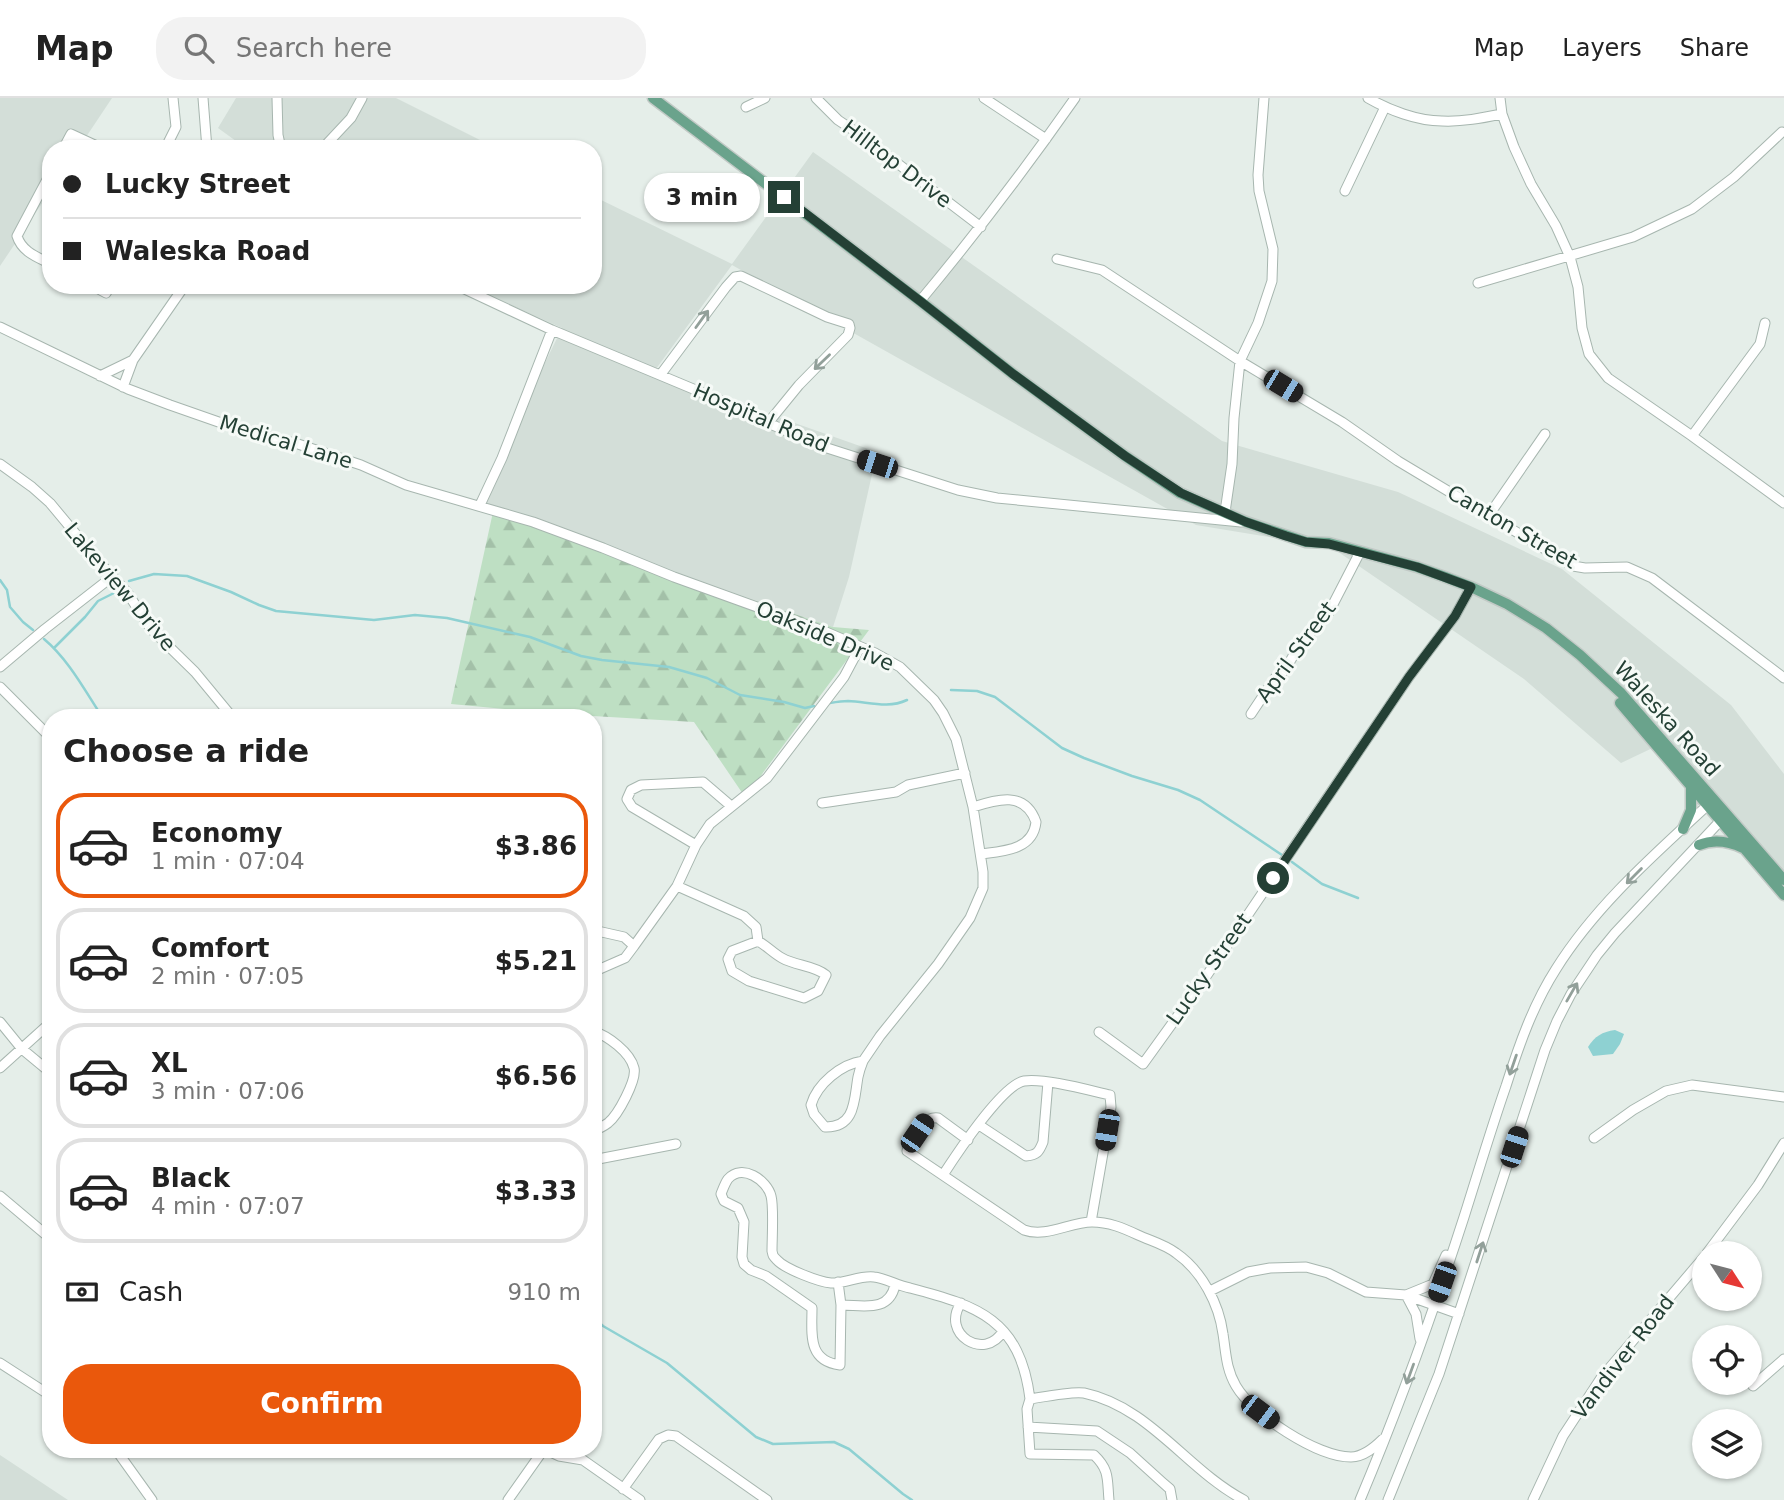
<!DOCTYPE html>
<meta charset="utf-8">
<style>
:root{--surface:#fff;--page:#f2f2f2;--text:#222;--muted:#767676;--line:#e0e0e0;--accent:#ea580c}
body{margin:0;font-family:"DejaVu Sans",sans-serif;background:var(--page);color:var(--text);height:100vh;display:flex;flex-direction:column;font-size:26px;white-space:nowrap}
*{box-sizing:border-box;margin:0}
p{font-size:23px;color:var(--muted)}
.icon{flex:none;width:38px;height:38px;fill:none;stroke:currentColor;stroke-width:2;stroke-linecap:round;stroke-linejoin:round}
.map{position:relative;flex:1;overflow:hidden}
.drawer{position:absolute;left:42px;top:611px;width:560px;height:749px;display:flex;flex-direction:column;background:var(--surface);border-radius:28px;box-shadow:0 2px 5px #0004}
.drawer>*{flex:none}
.banner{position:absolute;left:42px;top:42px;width:560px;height:154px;border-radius:28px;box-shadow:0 2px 5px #0004;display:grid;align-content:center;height:154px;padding:0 21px;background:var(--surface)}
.needle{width:46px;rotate:126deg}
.buttons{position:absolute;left:1692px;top:1143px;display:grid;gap:14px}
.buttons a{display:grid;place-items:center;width:70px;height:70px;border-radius:50%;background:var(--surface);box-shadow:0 2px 5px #0004;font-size:35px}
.end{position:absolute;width:32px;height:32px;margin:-16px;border:9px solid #244035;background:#fff;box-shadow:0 0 0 4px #fff}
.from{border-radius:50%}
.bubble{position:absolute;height:49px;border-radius:24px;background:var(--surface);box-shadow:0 2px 5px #0004;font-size:23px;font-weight:800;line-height:49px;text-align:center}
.car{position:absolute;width:21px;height:42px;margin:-21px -10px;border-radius:9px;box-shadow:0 0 5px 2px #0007;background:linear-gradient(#222 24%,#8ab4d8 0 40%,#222 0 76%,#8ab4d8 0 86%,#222 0)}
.banner b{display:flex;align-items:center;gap:24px;height:66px;font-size:26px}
.banner b+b{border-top:2px solid var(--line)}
.banner i{width:18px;height:18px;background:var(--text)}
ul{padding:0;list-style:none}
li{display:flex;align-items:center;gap:21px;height:105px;margin:0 14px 10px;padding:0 7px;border:4px solid var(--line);border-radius:28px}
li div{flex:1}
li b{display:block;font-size:26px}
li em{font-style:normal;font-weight:800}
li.active{border-color:var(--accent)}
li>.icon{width:63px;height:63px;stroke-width:1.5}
h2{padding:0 21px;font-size:32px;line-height:84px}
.pay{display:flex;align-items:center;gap:18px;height:77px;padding:0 21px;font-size:26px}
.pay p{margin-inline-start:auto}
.primary-button{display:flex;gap:14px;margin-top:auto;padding:14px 21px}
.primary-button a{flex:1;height:80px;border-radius:28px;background:var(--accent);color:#fff;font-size:28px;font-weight:800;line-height:80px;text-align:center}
header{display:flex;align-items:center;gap:42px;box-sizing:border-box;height:98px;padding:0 35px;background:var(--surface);border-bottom:2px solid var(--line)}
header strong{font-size:33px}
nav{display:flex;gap:38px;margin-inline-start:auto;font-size:24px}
.search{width:490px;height:63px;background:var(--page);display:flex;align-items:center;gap:18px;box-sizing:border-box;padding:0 24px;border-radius:28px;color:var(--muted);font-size:26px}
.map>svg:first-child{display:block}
</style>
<header>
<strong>Map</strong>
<div class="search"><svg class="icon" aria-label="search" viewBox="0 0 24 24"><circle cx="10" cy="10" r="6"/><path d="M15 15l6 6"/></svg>Search here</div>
<nav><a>Map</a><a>Layers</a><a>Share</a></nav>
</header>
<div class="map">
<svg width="1784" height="1402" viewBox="0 0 1784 1402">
<defs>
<pattern id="forest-firs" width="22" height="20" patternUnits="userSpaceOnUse" patternTransform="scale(1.75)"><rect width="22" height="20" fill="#bedfc3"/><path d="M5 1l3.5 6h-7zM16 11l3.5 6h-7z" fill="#a3c0a8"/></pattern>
</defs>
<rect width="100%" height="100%" fill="#e5eee9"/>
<!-- built -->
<path fill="#d3ded8" d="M0,0H112L78,51H51V92L0,168Z
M236,0H396L498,51H247L218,30Z
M813,54L1222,343L1398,394L1562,471L1731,607L1784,676V776L1663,645L1621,665L1524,581L1331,449L1196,427L732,167L653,275L877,354L849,479L833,529L475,408L562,230L466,187H593V98L732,166Z
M0,1357L68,1402H0Z"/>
<!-- forest -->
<path fill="url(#forest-firs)" d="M493,414L833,529L869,532L745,699L694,624L559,616L451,606Z"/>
<!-- water -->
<path fill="#8ed1d2" d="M1615,932L1624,936L1620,946L1613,956L1593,958L1588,949C1595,938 1602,934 1615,932Z"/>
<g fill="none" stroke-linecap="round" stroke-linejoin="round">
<!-- stream -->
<path stroke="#8ed1d2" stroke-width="2.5" d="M0,482L7,492L10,509L23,524L33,532
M129,483L154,476L187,478L231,494L259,507L276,513L374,522L415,517L447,520L530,539L581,558L602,562L669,569L707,580L740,597L784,604L805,610L814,608
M44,541C69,562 85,593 103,620
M54,550L85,519L98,503L114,495
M951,592L977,593L995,599L1062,650L1084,660L1132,678L1178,692L1200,702L1282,757
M830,605C836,604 842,603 848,603C869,604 888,611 907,602
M1292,764L1322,786L1358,800
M593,1219L603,1228L667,1265L756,1339L773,1346L834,1344L849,1351L903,1396L912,1402"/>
<!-- minor casing -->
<g stroke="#a7b6af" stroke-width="11">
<path id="minor" d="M203,0L207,51
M277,0L278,37L281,51
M816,0L838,22L859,36L981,129
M984,0L1046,41
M1368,0C1389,12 1417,23 1442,23C1462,24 1482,20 1502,16
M1500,0L1502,16L1514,49L1531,86L1556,128L1570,159L1578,189L1582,230L1589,256L1608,280L1692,338L1784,405
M746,9L765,0
M63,51L71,36L97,48L95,51
M165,51L176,29L173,0
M322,51L351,20L362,0
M51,74L17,138C22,154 37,159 51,166
M1345,93L1385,9
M1057,161L1102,172L1240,263L1342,324L1398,363L1573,468L1585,470L1627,469L1652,480L1784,580
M1478,185L1633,139L1692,111L1734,79L1782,34
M91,187L106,195L111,187
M456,187L552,232L746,313L768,325L824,349L958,392L997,400L1241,424
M920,203C975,137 1026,70 1075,0
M0,229L128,291L170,307L230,328L298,346L361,367L406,387L533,424L603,450L674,479L826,534L875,555L900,569L934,602L943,615L956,641L973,709L983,774V790L970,820L938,866L880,938L863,963
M661,276L726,189L735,179L741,178L804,208L827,219L849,226L850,230L848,237L799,287L768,325
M100,278L133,262
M123,289L133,262L185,187
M1692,338L1760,246L1765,225
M0,366L32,389L50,405L100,465L127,494L150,530L195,574L233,620
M480,407L502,360L552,232
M1225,414L1232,366L1234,320L1240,263L1258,225L1272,183L1273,151L1259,93L1258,77L1264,0
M1489,417L1545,336
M0,569L45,531L113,478
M0,589L51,640
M1251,616L1275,580L1285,572L1300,546L1328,516L1360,454
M822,705L896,694L908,687L965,675
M973,709C998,701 1025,693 1036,724C1033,752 1004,753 981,756
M696,747L632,709L627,701L631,692L641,687L703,684L731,708
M677,788L744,818L756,829L758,843
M593,832L624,839L634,848L625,860L593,874
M758,843C767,848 773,855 782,860C796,868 813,867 826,877L818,893L804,900L749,883L732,873L728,861L732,853Z
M634,848L677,788L696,747L710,726L767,680L844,579L860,549
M0,924L22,951L51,975
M593,933C608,938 630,954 634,970C637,982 618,1017 608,1025C604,1028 598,1031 593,1033
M1099,934L1143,966L1205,880L1409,579L1455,518L1471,489
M863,963C861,968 859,974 858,979C854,1001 856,1030 825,1029L814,1016L811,1007C817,986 841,966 863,963Z
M0,970L51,924
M979,1027L1026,1058C1037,1057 1039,1054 1043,1044L1048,984
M1594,1040L1633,1012L1666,993L1692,987L1784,999
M968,1042L938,1020C923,1018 916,1037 908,1049L907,1053L1024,1132C1046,1140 1070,1124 1092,1124C1109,1124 1123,1130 1138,1137C1151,1143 1164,1146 1176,1155C1202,1173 1219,1206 1223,1236C1226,1255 1226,1271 1236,1288C1253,1317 1317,1359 1351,1359C1364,1359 1375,1349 1383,1341
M593,1062L676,1046
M943,1077C956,1057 1002,987 1024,983C1045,980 1088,992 1110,997L1111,1009L1091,1124
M0,1098L51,1141
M1707,1155L1758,1087L1784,1045
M838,1184L841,1207L840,1267C807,1263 812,1235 812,1210L766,1178L751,1172L744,1166L742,1159L744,1124L738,1110L724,1103L721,1096C723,1091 725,1085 728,1081C742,1065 767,1082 771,1098C774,1109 772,1140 772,1153C773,1158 773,1158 777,1162C785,1171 819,1184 831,1185C845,1186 860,1177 874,1179C885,1180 898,1188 910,1190C979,1208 1020,1222 1030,1301
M1210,1193L1248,1174L1270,1170L1306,1169L1328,1175L1366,1194L1406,1197L1459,1216
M961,1205C940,1236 985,1264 1003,1233
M841,1207C863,1207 889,1215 895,1187
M1420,1241L1416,1216L1406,1197L1433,1186L1446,1157
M0,1265L51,1298
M1753,1288L1784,1261
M1028,1329L1097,1333L1130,1355L1162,1384L1170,1391L1172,1402
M113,1351L119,1356L152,1402
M623,1391L659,1341L668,1337L676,1338L767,1402
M508,1402L544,1351L559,1358L583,1362L640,1402
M1109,1402C1107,1382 1110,1372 1094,1357L1030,1356L1027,1311L1030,1301C1043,1299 1072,1293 1084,1295C1150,1309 1187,1372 1244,1402
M1360,1402C1399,1309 1433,1215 1464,1119C1478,1075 1491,1031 1506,988C1519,947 1533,907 1556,871C1596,807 1655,756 1710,705
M1388,1402L1439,1276L1545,952L1557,923L1571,896L1597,857L1615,835L1723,720
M1533,1402L1563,1338L1601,1280L1704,1159"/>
</g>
<!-- major casing -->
<g stroke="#c2cac6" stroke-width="13">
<path id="major" d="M653,0L920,203L1013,276L1125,358L1180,395L1246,424L1306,444L1329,445L1417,469L1445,479L1471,489L1507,506L1546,530L1580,557L1621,595L1784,782
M1620,605L1784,797
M1683,731L1691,712V688
M1699,747C1714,741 1728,743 1743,750"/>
</g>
<!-- minor -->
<use href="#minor" stroke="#fff" stroke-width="9"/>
<!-- major -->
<use href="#major" stroke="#6aa38c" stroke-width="10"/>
</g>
<!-- one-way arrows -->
<defs><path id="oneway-shaft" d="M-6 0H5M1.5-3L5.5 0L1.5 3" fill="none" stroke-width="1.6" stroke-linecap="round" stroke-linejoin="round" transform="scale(1.75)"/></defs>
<g stroke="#92a09a">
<use href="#oneway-shaft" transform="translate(702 221) rotate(-54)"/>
<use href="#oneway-shaft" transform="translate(822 264) rotate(136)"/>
<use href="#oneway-shaft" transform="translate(1634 778) rotate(135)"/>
<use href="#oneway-shaft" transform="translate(1572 894) rotate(-60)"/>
<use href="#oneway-shaft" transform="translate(1513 967) rotate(109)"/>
<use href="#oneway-shaft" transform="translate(1480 1154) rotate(-72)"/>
<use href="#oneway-shaft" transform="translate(1410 1276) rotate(110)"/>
</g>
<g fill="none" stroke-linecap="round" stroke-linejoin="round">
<!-- route -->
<path stroke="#244035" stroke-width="9" d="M784,99L920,203L1013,276L1125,358L1181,395L1246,424L1286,438L1306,444L1329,446L1417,469L1471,489L1455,518L1409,579L1273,780"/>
</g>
<g text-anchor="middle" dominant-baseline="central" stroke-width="6" stroke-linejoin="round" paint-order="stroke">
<!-- street labels -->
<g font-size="21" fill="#244035" stroke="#f6faf7">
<text transform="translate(897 66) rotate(37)">Hilltop Drive</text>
<text transform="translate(761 320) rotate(23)">Hospital Road</text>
<text transform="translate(286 344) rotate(17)">Medical Lane</text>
<text transform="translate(1512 429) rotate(30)">Canton Street</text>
<text transform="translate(120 489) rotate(50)">Lakeview Drive</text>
<text transform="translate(825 538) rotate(23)">Oakside Drive</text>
<text transform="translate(1296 554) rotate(-54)">April Street</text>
<text transform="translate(1667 621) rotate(48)">Waleska Road</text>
<text transform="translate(1209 871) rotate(-55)">Lucky Street</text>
<text transform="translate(1623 1259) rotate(-52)">Vandiver Road</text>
</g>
</g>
</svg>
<div class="buttons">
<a><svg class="needle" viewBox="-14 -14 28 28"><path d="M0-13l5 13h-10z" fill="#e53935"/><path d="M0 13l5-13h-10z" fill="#767676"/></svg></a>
<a><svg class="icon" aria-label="locate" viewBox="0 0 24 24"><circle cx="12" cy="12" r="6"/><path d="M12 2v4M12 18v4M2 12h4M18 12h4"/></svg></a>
<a><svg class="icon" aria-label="layers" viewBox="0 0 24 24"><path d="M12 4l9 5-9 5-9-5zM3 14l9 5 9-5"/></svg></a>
</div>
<i class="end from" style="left:1273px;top:780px"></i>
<i class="end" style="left:784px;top:99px"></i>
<div class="bubble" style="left:644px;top:75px;width:116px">3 min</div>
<i class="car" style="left:1283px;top:288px;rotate:121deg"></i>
<i class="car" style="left:877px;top:366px;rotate:288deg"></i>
<i class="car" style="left:1107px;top:1032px;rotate:189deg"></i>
<i class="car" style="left:917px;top:1035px;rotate:34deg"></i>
<i class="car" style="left:1514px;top:1049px;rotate:18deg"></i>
<i class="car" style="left:1442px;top:1184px;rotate:199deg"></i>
<i class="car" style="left:1260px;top:1314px;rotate:127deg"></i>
<div class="banner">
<b><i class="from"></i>Lucky Street</b>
<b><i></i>Waleska Road</b>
</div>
<section class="drawer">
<h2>Choose a ride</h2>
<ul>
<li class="active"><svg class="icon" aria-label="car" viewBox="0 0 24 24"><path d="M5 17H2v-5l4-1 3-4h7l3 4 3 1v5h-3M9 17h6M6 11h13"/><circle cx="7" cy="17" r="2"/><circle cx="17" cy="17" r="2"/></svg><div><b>Economy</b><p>1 min · 07:04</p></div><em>$3.86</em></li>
<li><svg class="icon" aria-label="car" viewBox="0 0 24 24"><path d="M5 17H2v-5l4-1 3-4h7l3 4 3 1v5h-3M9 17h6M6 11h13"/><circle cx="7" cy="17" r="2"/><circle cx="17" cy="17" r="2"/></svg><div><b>Comfort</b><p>2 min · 07:05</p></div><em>$5.21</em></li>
<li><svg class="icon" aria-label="car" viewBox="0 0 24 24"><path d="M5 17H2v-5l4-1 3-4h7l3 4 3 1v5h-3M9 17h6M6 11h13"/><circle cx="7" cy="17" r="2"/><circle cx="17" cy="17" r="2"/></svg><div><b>XL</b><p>3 min · 07:06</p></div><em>$6.56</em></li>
<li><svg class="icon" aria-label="car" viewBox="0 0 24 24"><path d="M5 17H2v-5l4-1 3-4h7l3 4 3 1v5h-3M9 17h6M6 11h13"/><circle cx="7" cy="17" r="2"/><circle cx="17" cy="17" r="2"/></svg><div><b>Black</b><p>4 min · 07:07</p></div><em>$3.33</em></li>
</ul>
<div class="pay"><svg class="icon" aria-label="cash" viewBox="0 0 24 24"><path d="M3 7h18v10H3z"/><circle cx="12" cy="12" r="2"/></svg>Cash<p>910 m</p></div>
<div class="primary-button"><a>Confirm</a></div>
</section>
</div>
